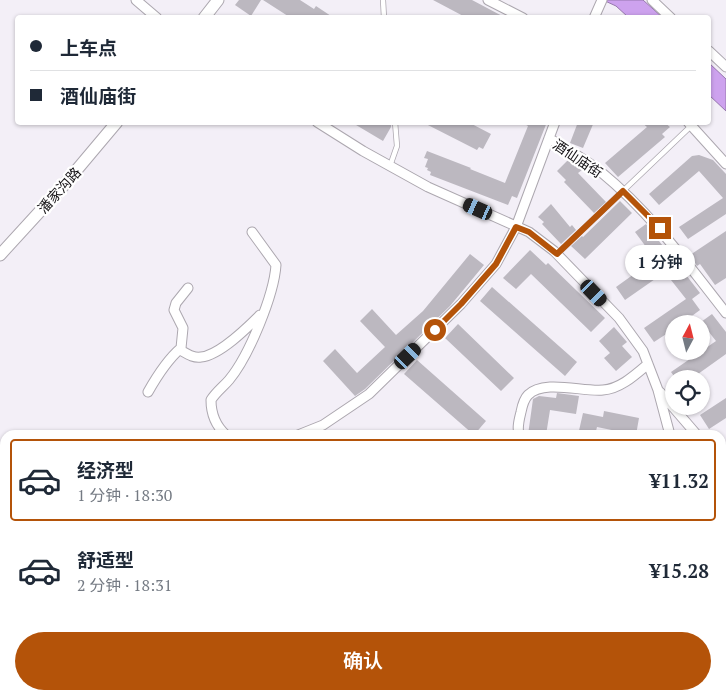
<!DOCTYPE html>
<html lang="zh">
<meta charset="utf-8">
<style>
:root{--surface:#fff;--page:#f6f6f7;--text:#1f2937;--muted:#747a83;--line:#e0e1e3;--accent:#b45309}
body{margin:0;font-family:"PT Serif","Noto Sans SC",serif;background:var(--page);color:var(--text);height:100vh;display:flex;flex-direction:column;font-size:19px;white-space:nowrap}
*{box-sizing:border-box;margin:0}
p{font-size:16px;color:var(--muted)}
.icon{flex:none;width:28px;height:28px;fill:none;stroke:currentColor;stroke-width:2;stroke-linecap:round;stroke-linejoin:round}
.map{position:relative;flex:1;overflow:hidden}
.side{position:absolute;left:0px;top:430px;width:726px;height:270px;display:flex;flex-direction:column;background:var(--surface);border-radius:15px 15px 0 0;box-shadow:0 1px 4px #0004}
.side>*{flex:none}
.hud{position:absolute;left:15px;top:15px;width:696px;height:110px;border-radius:5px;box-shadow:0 1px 4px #0004;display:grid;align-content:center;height:110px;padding:0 15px;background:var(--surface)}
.needle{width:32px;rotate:7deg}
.buttons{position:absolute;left:665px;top:315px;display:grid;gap:10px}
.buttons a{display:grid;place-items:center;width:45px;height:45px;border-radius:50%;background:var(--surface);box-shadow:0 1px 4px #0004;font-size:25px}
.end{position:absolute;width:22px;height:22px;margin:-11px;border:6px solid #b45309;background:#fff;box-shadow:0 0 0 2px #fff}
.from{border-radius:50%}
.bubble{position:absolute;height:35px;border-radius:18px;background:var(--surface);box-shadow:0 1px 4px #0004;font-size:16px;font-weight:600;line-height:35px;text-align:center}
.car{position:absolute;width:15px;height:30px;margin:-15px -8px;border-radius:6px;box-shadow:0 0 4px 1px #0007;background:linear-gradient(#222 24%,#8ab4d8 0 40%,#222 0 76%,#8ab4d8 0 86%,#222 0)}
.hud b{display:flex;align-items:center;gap:18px;height:48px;font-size:19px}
.hud b+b{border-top:1px solid var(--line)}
.hud i{width:12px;height:12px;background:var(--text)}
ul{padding:9px 0 0;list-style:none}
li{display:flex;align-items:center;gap:15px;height:82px;margin:0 10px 8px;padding:0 5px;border:2px solid transparent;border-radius:5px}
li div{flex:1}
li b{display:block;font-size:19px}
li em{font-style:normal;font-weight:600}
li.current{border-color:var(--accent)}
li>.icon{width:45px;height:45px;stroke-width:1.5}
.cta{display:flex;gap:10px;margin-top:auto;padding:10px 15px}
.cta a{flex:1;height:58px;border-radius:30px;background:var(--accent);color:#fff;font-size:20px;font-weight:600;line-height:58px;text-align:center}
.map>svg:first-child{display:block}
</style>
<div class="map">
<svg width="726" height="700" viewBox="0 0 726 700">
<rect width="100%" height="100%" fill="#f3eff7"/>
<!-- forest -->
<path fill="#cba0ec" d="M0,455L5,457V530L0,528Z"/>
<!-- water -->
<path fill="#cda2ee" stroke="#9677ad" d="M603,0H643L662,17H628L616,6Z
M709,63L726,79V111L709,95Z"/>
<!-- building -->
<path fill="#bcb8c0" d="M239,0H261L251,16L235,5Z
M263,0H300L314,9L316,6L334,18H291Z
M433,0H472L506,18H467Z
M351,122H391V127L383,141Z
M422,122H468L491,134L483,149L479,147L477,150Z
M521,122H547L517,198L512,196L508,205L430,175L431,172L427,170L428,168L425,167L428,159L424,158L427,151L471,168L470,169L505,183L528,126Z
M578,122H594L583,148L570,143Z
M641,122H664L670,127L662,134L665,137L618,177L605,163L647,127Z
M699,155L713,160L726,174V214L688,239L679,227L723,198L699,171L659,205L649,194L692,156Z
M570,158L582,170L578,173L606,202L594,213L564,182L566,180L557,171Z
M620,201L632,213L585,259L571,246L582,236L583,237Z
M551,204L570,227L572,225L576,230L561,244L542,224L544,222L538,217Z
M646,224L669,254L661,260L668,270L625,300L616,287L655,259L635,232Z
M726,231V278L715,285L700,264L697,266L690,255Z
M530,250L546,265L548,263L605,318L591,332L531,274L516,289L503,278Z
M470,254L484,265L450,306L365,389L355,396L323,361L335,349L357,373L385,347L360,321L372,309L396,335L423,311Z
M683,271L700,293L692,299L700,310L681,324H674V329L654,342L644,328L686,299L671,280Z
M492,287L577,362L565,376L480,301Z
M712,314L726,332V354L691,379H676L671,372L716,341L701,322Z
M458,324L514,378L501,391L445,338Z
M614,327L627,342L622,346L632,357L616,371L604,358L610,353L599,341Z
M417,360L486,421L474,435L404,374Z
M557,393L579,396L576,414L550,410L546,435H528L533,399L539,396L556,398Z
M726,398V418L709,429L700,415Z
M604,411L639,418L636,435L597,427L595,435H578L583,413L603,417Z"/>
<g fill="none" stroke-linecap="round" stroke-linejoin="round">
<!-- service casing -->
<g stroke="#aca7af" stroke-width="6">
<path id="service" d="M383,0L384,18
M390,166L397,146L395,122
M557,254L691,126
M276,695L284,700"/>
</g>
<!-- minor casing -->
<g stroke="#aca7af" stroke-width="11">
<path id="minor" d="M136,0L157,18
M488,0L523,18
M652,0L671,18
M594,18L602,0
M709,51L726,67
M317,122L363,151L428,187L529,232L554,251L619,318L643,351L658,390L670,435
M688,122L726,164
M549,138C566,149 585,159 601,172C651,213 686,262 726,313
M188,288L176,303L174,310L183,328L181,348L182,351C189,355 194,358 201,357C220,355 247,328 260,315
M148,392C157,376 167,360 181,348
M660,392L697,435
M226,435C216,426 211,414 211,400C216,392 223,387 229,380C249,356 274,295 276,265L252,232
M298,435L323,425L369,394L461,304L496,264L516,227L555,122
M519,435C517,427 519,420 521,412C522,407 524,399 528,395C544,379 582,392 603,390C620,389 635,375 648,364
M721,464L726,470
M0,544L5,545
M721,606L726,584
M721,675L726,676
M74,695V700
M478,695L481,700
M601,695L622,698
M296,700L325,695"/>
</g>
<!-- tertiary casing -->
<g stroke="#aca7af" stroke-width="13">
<path id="tertiary" d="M204,18L218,0
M0,255L64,185L117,122"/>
</g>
<!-- service -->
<use href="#service" stroke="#fff" stroke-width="4.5"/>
<!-- minor -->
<use href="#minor" stroke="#fff" stroke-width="9"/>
<!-- tertiary -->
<use href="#tertiary" stroke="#fff" stroke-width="11"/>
</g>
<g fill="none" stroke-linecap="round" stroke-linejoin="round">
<!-- route -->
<path stroke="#b45309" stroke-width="6" d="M435,330L461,304L496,264L516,227L529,232L557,254L623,191L660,228"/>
</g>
<g text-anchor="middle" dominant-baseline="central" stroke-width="4.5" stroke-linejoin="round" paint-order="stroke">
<!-- street labels -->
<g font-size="14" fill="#151316" stroke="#fff">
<text transform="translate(578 158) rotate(34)">酒仙庙街</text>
<text transform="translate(59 190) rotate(-48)">潘家沟路</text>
</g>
</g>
</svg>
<div class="buttons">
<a><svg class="needle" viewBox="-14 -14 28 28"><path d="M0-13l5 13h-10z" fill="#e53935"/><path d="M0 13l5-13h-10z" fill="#747a83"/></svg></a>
<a><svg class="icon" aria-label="locate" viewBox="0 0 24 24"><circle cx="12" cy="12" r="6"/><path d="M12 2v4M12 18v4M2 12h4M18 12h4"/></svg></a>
</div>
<i class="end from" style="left:435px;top:330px"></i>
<i class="end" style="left:660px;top:228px"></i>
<div class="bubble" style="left:625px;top:245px;width:70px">1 分钟</div>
<i class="car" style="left:478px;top:209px;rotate:294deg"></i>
<i class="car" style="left:594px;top:293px;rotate:136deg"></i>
<i class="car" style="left:408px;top:356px;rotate:46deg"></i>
<div class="hud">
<b><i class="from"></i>上车点</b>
<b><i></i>酒仙庙街</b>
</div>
<section class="side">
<ul>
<li class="current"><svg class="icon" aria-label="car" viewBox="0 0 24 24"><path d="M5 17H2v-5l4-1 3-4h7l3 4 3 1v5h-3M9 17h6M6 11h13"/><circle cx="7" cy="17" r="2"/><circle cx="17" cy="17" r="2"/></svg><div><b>经济型</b><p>1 分钟 · 18:30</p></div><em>¥11.32</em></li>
<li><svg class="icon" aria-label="car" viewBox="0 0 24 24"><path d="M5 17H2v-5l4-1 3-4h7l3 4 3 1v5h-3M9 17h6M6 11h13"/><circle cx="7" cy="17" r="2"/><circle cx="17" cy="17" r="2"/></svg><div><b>舒适型</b><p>2 分钟 · 18:31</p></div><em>¥15.28</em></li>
</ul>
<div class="cta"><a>确认</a></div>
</section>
</div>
